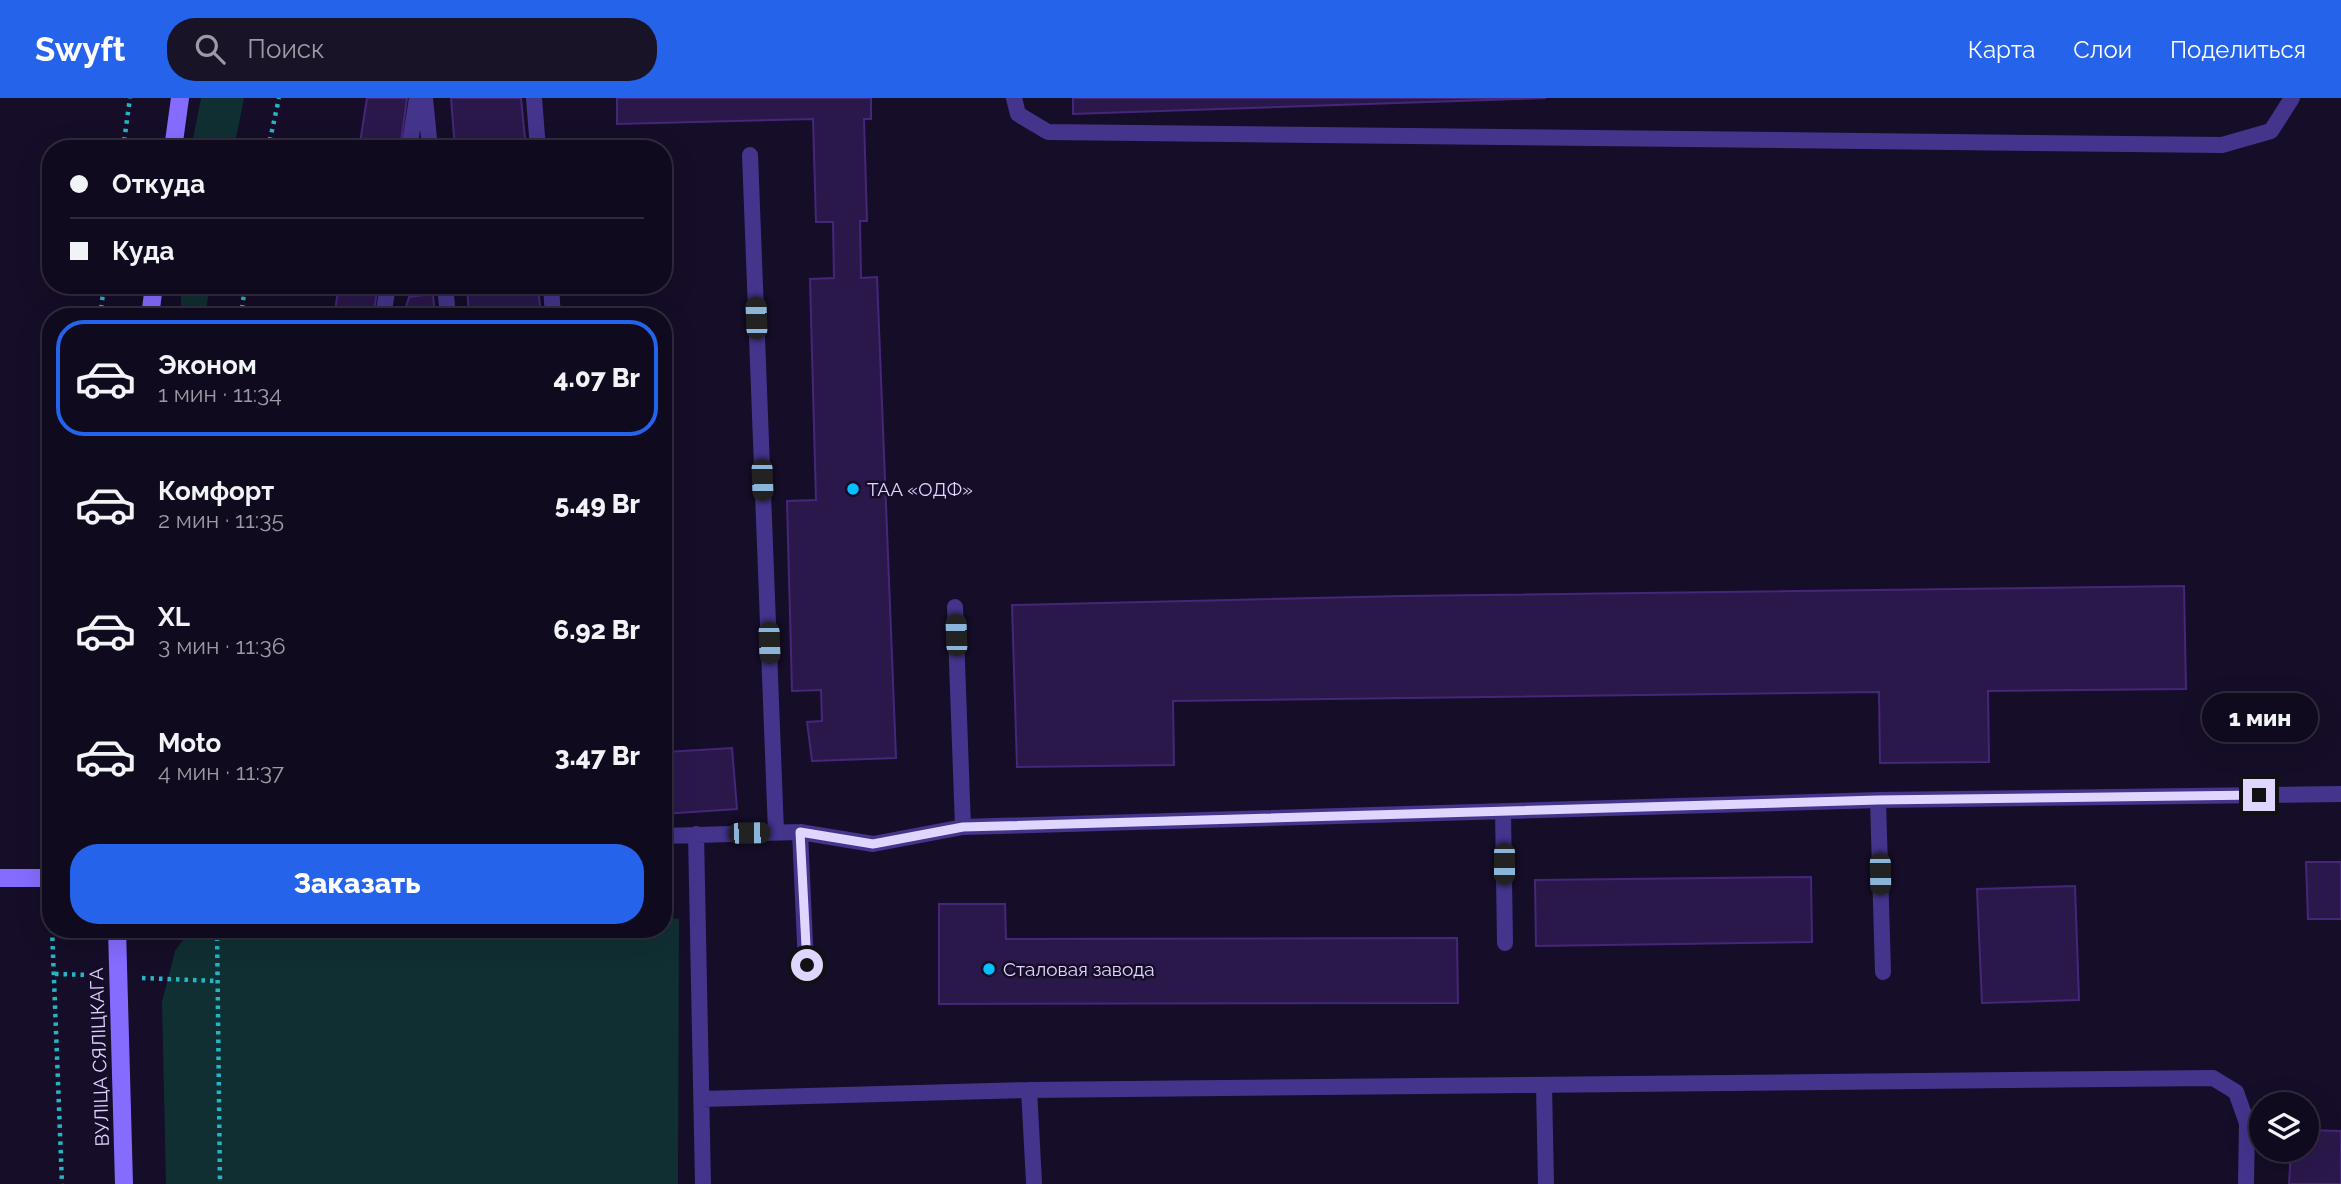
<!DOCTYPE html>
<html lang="ru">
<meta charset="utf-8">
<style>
:root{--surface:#100a1e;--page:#191327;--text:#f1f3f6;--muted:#9c9aa4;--line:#302b3c;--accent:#2563eb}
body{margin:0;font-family:Raleway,sans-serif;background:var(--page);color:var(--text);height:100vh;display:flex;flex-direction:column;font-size:26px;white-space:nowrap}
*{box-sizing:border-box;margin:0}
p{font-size:23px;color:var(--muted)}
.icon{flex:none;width:38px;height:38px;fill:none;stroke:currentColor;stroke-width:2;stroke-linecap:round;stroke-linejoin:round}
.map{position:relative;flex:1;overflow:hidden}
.details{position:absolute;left:42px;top:210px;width:630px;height:630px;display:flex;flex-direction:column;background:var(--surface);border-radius:28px;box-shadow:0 7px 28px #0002,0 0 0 2px var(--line)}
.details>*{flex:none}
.banner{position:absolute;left:42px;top:42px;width:630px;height:154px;border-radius:28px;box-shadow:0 7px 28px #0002,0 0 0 2px var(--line);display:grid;align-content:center;height:154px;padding:0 28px;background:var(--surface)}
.tools{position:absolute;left:2249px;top:994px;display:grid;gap:14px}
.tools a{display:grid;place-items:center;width:70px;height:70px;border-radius:50%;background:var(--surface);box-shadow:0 7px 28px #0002,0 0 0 2px var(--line);font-size:35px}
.end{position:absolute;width:32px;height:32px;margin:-16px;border:9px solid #e0d5ff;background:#111;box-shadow:0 0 0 4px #111}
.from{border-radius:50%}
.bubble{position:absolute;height:49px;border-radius:24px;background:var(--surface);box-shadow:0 7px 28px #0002,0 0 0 2px var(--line);font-size:23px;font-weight:800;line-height:49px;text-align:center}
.car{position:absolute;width:21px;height:42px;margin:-21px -10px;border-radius:9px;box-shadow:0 0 5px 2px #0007;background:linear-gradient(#222 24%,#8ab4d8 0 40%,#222 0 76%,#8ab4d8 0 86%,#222 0)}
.banner b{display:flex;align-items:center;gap:24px;height:66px;font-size:26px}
.banner b+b{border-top:2px solid var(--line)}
.banner i{width:18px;height:18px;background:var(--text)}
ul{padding:12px 0 0;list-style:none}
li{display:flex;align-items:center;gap:21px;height:116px;margin:0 14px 10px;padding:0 14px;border:4px solid transparent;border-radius:28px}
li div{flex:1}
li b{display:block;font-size:26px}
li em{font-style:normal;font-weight:800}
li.on{border-color:var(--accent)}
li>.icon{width:63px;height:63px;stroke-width:1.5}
.primary-button{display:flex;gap:14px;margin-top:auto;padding:14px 28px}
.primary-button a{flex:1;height:80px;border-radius:28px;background:var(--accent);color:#fff;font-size:28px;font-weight:800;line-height:80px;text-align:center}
header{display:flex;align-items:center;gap:42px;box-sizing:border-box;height:98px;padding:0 35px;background:var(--accent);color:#fff}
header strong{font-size:33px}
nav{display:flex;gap:38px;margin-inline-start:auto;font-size:24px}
.search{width:490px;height:63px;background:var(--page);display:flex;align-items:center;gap:18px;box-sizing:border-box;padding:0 24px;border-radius:28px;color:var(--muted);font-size:26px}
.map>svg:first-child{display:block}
</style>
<header>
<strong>Swyft</strong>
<div class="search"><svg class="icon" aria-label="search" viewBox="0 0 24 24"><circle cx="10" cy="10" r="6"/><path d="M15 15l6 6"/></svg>Поиск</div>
<nav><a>Карта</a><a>Слои</a><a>Поделиться</a></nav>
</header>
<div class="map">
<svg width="2341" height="1086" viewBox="0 0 2341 1086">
<rect width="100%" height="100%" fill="#160d28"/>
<!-- green -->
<path fill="#102f33" d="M201,0H244L234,51H191Z
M181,187H210L205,219H181Z
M663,819L679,821L678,1086H166L162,904L175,853L191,831H663Z"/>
<!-- building -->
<path fill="#2a184b" stroke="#442779" stroke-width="2" d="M367,0H407L400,51H359Z
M451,0H521L526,51H455Z
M617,0H871V21H864L867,123H860L861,180L877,179L896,660L812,663L807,624L822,623L821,592L792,593L787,403L816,402L810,181L834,180L833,124H816L813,21L617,26Z
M1073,0H1546L1073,16Z
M339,187H378L373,219H334Z
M467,187H538L541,219H469Z
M433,196L435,219H403L409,199Z
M2184,488L2186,591L1988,593L1989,664L1880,665L1879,594L1173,603L1174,667L1017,669L1012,507L1403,498Z
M663,614L666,654L732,650L737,711L663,716Z
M2306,764H2341V821H2308Z
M1811,779L1812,844L1536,848L1535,782Z
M2075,788L2079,902L1982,905L1977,791Z
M939,806H1005L1006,841L1457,840L1458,905L939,906Z
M2306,1032L2341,1033V1086H2289L2291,1052H2306Z"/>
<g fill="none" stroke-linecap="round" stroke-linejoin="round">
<!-- path -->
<path stroke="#24b6c4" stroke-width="4.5" stroke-dasharray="3.5 5" stroke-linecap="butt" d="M123,51L130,0
M268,51L279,0
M100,219L104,187
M241,219L245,187
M52,831L62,1086
M217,831L220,1086
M55,876L92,877
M142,880L218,883"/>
<!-- lane -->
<path stroke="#44348c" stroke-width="16" d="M425,0L430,51
M534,0L538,51
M1014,0L1018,16L1048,34L2222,47L2271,33L2292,0
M409,51L417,0
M750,57L776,734
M445,187L448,219
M551,187L553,219
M383,219L388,187
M955,509L963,729
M1878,702L1883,874
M1503,713L1505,845
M800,734L806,867
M696,736L703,1086
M663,738L800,734L873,746L963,729L1878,702L2341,696
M1544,987L1546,1086
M1029,992L1034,1084
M702,1001L1029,992L2213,980L2236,994L2247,1025L2246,1086"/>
<!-- secondary -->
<path stroke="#856cff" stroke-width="18" d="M173,51L180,0
M150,219L154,187
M0,780H51
M117,831L124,1086"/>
</g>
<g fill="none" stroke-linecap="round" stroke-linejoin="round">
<!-- route -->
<path stroke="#e0d5ff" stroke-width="9" d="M807,867L800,734L873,746L963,729L1878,702L2259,697"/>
</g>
<!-- markers -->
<g fill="#01c0ff" stroke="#160d28" stroke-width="2.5">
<circle cx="853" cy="391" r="7"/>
<circle cx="989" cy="871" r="7"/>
</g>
<g text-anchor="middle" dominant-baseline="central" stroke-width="5" stroke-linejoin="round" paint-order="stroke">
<!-- poi labels -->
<g font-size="19" fill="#e0d5ff" stroke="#160d28" text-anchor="start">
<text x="867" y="391">ТАА «ОДФ»</text>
<text x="1003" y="871">Сталовая завода</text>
</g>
<!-- street labels -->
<g font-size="19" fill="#e0d5ff" stroke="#160d28">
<text transform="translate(99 959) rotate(-92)">ВУЛІЦА СЯЛІЦКАГА</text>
</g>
</g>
</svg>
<div class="tools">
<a><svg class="icon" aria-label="layers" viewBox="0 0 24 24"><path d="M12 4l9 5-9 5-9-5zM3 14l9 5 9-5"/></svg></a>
</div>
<i class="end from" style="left:807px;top:867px"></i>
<i class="end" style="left:2259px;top:697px"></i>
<div class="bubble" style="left:2202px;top:595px;width:116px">1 мин</div>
<i class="car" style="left:756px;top:220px;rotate:358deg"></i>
<i class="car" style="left:762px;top:382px;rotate:178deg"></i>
<i class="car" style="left:956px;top:537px;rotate:358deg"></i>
<i class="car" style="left:769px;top:545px;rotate:178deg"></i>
<i class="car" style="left:749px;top:735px;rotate:89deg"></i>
<i class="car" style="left:1504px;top:766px;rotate:180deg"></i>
<i class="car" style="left:1880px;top:776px;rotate:179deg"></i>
<div class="banner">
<b><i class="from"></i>Откуда</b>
<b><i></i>Куда</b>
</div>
<section class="details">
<ul>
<li class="on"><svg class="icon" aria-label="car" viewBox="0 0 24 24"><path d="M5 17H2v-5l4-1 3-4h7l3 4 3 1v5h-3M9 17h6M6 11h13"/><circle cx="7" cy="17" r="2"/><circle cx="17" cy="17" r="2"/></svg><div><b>Эконом</b><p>1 мин · 11:34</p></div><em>4.07 Br</em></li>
<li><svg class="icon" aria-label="car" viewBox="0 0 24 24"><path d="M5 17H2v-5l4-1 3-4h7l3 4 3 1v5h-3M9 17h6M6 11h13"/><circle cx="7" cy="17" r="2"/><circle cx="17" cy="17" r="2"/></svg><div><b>Комфорт</b><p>2 мин · 11:35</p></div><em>5.49 Br</em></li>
<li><svg class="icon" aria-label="car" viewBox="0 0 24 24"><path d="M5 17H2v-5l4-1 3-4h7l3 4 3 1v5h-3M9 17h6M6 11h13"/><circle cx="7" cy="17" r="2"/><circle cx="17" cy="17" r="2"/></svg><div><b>XL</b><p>3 мин · 11:36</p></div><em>6.92 Br</em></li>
<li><svg class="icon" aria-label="car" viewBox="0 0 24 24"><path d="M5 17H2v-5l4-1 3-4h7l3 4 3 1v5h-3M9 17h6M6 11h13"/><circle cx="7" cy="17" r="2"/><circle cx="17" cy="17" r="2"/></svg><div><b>Moto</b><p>4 мин · 11:37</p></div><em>3.47 Br</em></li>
</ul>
<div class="primary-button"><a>Заказать</a></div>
</section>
</div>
